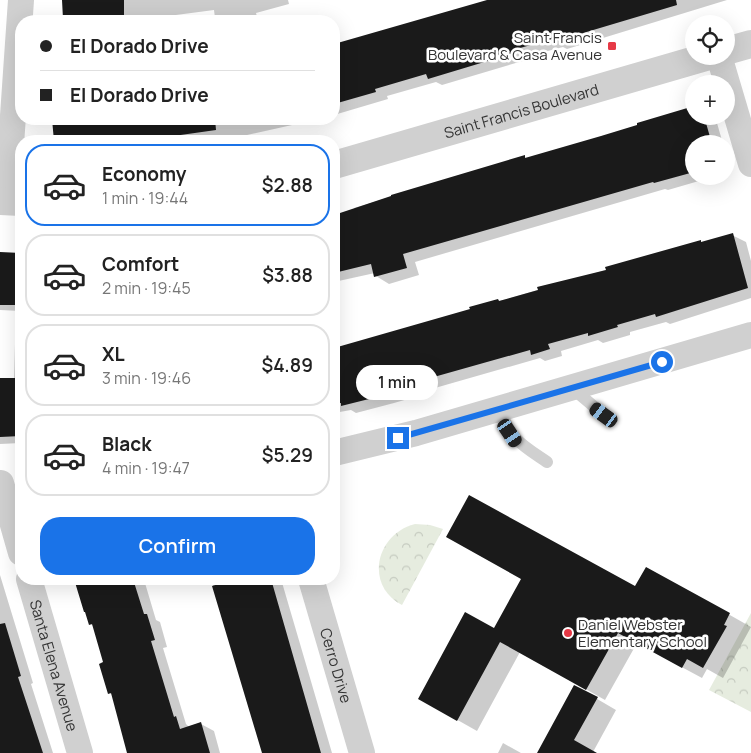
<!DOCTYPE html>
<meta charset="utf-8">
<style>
:root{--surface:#fff;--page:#f6f6f6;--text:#222;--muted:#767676;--line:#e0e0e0;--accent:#1a73e8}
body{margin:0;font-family:Manrope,sans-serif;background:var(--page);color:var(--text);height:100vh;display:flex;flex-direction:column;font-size:19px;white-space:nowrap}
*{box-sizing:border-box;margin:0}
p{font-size:16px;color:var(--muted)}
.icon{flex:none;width:28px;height:28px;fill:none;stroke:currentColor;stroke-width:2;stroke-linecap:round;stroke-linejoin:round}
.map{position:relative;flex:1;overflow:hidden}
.panel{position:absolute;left:15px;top:135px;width:325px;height:450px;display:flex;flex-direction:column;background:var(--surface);border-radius:20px;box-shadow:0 5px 20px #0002}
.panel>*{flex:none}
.banner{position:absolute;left:15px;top:15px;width:325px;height:110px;border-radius:20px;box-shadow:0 5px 20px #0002;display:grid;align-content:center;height:110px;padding:0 25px;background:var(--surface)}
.buttons{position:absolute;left:685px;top:15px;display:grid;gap:10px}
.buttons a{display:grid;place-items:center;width:50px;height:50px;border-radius:50%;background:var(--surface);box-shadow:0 5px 20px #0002;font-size:25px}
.end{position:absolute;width:22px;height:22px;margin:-11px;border:6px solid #1a73e8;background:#fff;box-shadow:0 0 0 2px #fff}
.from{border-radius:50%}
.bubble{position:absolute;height:35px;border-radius:18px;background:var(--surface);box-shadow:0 5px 20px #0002;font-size:16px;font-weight:600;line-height:35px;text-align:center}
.car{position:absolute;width:15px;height:30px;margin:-15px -8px;border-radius:6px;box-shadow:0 0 4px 1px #0007;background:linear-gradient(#222 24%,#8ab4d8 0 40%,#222 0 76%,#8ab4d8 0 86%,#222 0)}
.banner b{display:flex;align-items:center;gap:18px;height:48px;font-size:19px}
.banner b+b{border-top:1px solid var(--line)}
.banner i{width:12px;height:12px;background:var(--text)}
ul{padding:9px 0 0;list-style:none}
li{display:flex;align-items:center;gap:15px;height:82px;margin:0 10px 8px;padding:0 15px;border:2px solid var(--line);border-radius:20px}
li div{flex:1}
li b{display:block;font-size:19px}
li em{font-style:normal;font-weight:600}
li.current{border-color:var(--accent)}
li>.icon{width:45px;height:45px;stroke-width:1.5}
.action{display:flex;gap:10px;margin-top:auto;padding:10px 25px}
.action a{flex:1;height:58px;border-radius:20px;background:var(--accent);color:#fff;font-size:20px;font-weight:600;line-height:58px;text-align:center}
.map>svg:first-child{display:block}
</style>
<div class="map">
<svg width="751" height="753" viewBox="0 0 751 753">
<defs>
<pattern id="forest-crowns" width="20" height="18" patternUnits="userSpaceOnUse" patternTransform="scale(1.25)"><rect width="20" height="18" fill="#e6ecdf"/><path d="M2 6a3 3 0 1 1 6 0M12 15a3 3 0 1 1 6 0" fill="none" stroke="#c6cbc0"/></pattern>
</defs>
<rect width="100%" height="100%" fill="#fff"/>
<!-- forest -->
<path fill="url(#forest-crowns)" d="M415,524L430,525L443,529L402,605C364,585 376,534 415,524Z
M751,613V712L709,690Z"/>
<!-- shadow -->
<path fill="#0003" d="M63,0H288L289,4L256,13L258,20L253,21H220L215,18L214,10L176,15L177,21H70L64,18Z
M491,0H727L567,49L563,47L525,57L526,60L442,85L436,82L387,96L388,99L334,115V45Z
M694,116H715L723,144H694V176H716L668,190L665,189L415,262L419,275L389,284L376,276L375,273L334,282V216L355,210L354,208L524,157L527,158Z
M54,119H319L220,141L212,139L199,141H55Z
M726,156L731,172L726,173Z
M732,235L746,242L751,261V298L670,324L666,322L630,332V335L603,343L598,340L561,351L562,356L545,361L540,358L421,392L422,395L394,403L356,413L351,410L334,413V349L471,310L498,300L500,301L701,242L703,243Z
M0,252L3,254H21V311L0,310Z
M15,344H21V443L0,444V380L14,379Z
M647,568L751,627L723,678L707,669L702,678L637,643L605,700L520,652L477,731L438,709L494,630L636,588Z
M0,575L33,683L31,684L53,753H0Z
M76,579H146L147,582L145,583L156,620L160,622L167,647L163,648L186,724L189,727L201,724L214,731L220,753H128L113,695L109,693L105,663L94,626L90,624L87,613L85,611Z
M211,579H281L332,753H264Z
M575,686L616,710L593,752L594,753H538Z
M503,743L521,753H498Z"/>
<!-- building -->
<path fill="#1a1a1a" d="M62,0H124V15L63,19Z
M487,0H676L677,5L553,42L552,39L513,50L514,53L428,79L426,74L375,89L376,92L334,104V44Z
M694,106V116H704L712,144H694V172L654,183L653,182L403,254L407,268L374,277L371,264L334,273V215L391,196V195L525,155V158L601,136L637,125V123Z
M52,119H215L216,130L138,141V140L127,141V139L54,141Z
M733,233L748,288L656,317L655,314L617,325L618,327L588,336V333L548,344L550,349L531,355L530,350L409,384L410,388L381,396L341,406V403L334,404V348L470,309L469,307L498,299L499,301L538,290L537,287L606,270L605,267L701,240V242Z
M0,252L21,253V305H0Z
M0,378H21V436L0,437Z
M469,495L635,586L646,567L730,613L724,625L727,626L703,668L687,659L682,668L618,633L586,690L500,642L457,721L418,699L465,612L494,628L521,579L446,537Z
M74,579H133L144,614H147L155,640L151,641L174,717L176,716L180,729L201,722L210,753H127L111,693L108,694L99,664L103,662L92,624L89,625L85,612H84Z
M236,579H271L321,753H262L212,586Z
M5,623L21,676L18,677L43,753H0V624Z
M574,685L598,697L574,740L597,753H537Z"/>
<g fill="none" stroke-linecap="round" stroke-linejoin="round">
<!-- service -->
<path stroke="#d0d0d0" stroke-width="12" d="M572,388L604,415
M500,408C509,439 522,445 547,462"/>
<!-- minor -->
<g stroke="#d0d0d0" stroke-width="26">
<path d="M719,56L751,164"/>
<path d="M7,202L21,0"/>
<path d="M334,453L416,433L751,335"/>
<path d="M1,483L21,553"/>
<path id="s1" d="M29,579L80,753"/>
<path id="s2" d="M311,579L362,753"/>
</g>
<!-- tertiary -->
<g stroke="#d0d0d0" stroke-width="28">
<path d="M726,51L751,44"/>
<path id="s3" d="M334,165L709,56"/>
<path d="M0,201L21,202"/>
</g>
</g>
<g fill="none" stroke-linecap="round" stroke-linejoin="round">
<!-- route -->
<path stroke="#1a73e8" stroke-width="6" d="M398,438L662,362"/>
</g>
<!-- markers -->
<g fill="#e63946" stroke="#fff" stroke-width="2">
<rect x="607" y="41" width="10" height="10" rx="2.5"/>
<circle cx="568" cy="633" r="5"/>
</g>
<g text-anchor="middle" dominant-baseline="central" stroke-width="5" stroke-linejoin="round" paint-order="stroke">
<!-- poi labels -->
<g font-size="15" fill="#333" stroke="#fff" text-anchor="end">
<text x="602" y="37">Saint Francis<tspan x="602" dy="17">Boulevard &amp; Casa Avenue</tspan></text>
<text x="578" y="624" text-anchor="start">Daniel Webster<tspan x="578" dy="17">Elementary School</tspan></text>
</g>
<!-- street labels -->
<g font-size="15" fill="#333" stroke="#fff">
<text stroke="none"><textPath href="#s3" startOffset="195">Saint Francis Boulevard</textPath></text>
<text stroke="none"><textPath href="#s1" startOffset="90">Santa Elena Avenue</textPath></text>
<text stroke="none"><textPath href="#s2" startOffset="90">Cerro Drive</textPath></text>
</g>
</g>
</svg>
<div class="buttons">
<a><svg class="icon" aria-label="locate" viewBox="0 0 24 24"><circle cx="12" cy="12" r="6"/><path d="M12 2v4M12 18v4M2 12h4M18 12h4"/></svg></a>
<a>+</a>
<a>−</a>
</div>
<i class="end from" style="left:662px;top:362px"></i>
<i class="end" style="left:398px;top:438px"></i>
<div class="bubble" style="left:356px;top:365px;width:82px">1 min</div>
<i class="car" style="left:604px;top:415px;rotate:306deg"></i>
<i class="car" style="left:510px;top:433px;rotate:146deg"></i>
<div class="banner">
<b><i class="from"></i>El Dorado Drive</b>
<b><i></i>El Dorado Drive</b>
</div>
<section class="panel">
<ul>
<li class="current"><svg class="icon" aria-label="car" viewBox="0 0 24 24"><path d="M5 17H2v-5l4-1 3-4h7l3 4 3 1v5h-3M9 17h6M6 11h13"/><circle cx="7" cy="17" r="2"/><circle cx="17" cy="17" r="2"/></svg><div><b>Economy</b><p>1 min · 19:44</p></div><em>$2.88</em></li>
<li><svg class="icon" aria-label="car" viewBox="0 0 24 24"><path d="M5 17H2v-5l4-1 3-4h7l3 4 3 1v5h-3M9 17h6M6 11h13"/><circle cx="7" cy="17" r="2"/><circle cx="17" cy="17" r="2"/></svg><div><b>Comfort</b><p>2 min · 19:45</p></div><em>$3.88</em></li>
<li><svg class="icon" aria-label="car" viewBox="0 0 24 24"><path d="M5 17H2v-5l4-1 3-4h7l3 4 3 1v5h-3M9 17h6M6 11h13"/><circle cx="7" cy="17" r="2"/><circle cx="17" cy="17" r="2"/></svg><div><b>XL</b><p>3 min · 19:46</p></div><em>$4.89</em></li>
<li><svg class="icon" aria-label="car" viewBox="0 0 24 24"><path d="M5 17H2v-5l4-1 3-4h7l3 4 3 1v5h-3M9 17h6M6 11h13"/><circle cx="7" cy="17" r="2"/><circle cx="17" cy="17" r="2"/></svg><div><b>Black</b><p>4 min · 19:47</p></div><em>$5.29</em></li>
</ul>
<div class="action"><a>Confirm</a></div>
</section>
</div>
